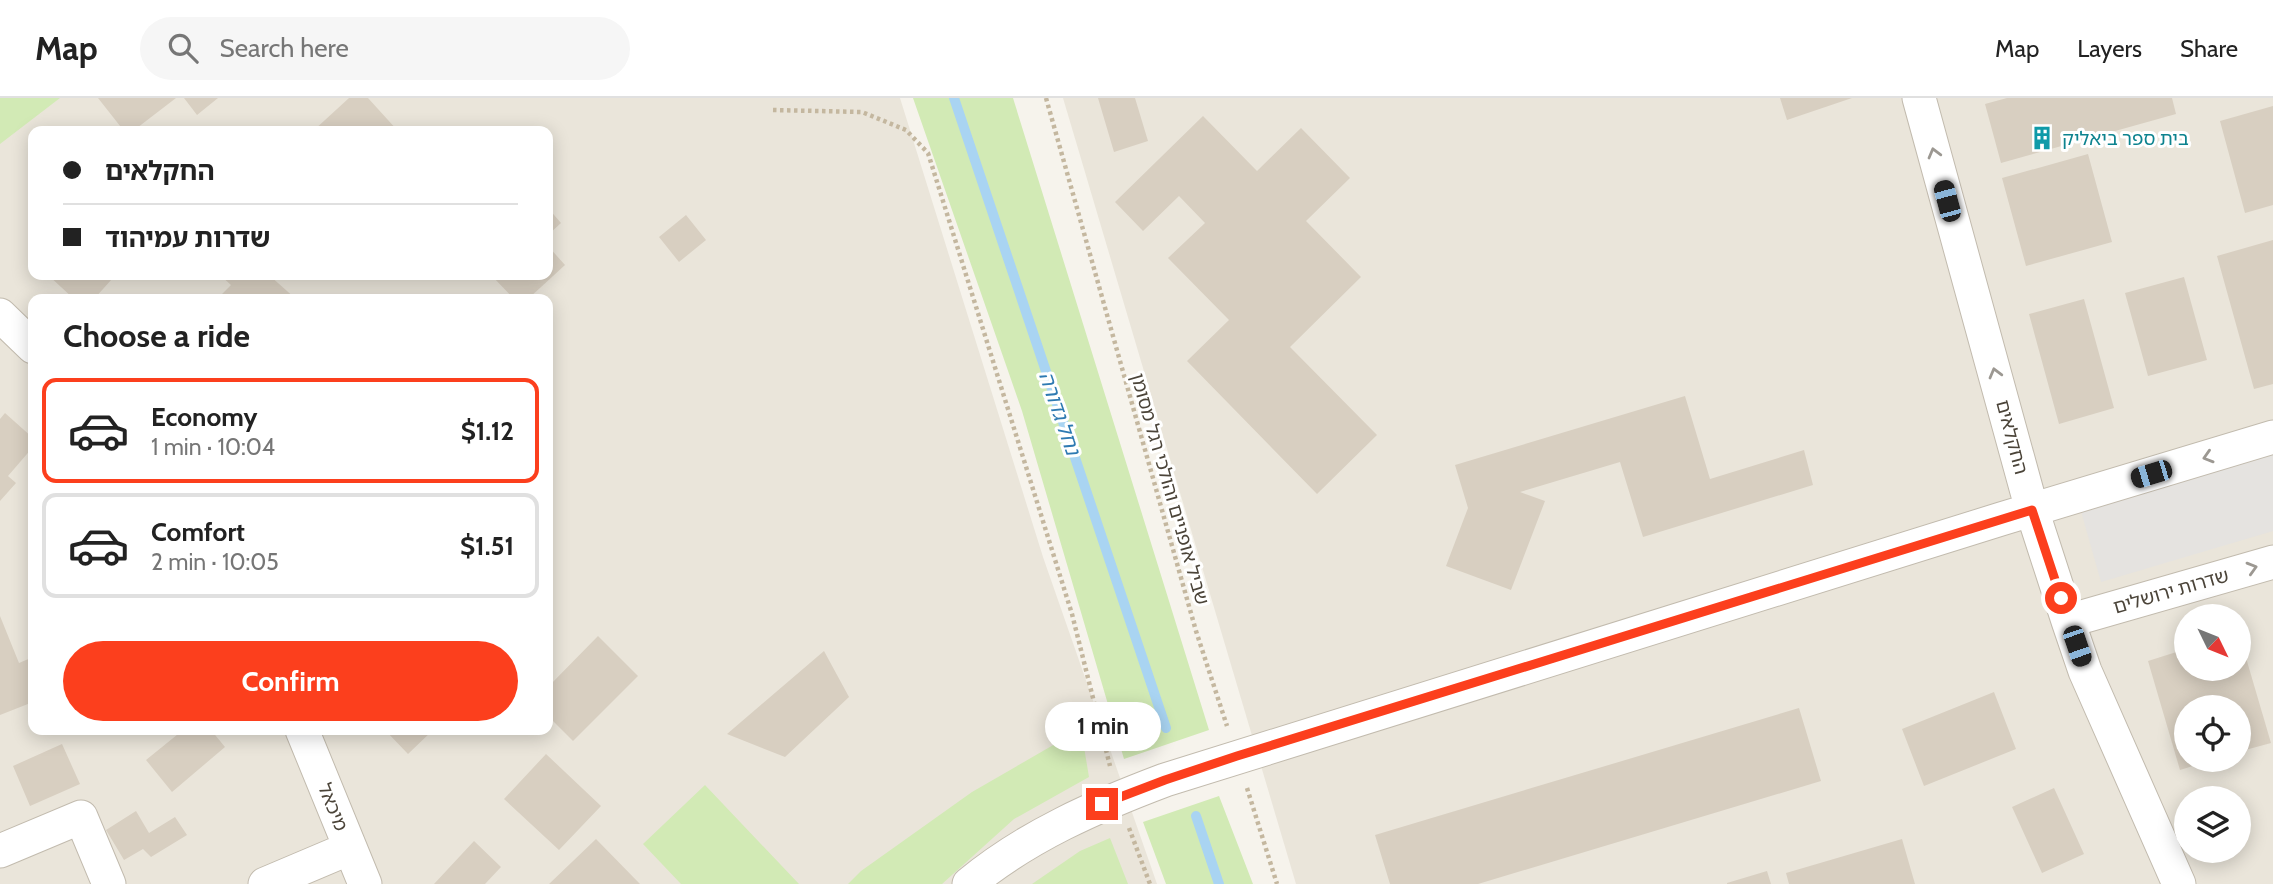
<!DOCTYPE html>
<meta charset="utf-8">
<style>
:root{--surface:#fff;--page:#f6f6f6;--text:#222;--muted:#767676;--line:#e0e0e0;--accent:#fc3f1d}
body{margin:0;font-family:Cabin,"Noto Sans Hebrew",sans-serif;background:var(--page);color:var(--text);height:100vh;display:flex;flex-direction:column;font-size:26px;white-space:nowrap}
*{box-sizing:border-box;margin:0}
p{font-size:23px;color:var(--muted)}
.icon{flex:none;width:38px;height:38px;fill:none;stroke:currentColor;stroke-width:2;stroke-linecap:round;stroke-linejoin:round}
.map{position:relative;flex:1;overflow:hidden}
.details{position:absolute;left:28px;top:196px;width:525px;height:441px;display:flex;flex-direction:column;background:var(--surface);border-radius:14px;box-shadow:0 4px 18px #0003}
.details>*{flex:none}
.guide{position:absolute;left:28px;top:28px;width:525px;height:154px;border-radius:14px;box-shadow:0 4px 18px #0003;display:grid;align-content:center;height:154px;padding:0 35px;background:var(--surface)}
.needle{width:46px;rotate:133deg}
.controls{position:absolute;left:2174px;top:506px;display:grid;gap:14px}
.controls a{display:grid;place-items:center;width:77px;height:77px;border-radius:50%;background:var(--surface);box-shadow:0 4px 18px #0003;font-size:35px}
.end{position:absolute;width:32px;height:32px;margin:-16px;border:9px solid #fc3f1d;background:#fff;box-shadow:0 0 0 4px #fff}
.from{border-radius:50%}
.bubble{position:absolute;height:49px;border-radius:24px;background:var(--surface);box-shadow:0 4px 18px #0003;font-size:23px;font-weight:700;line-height:49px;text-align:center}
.car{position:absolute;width:21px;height:42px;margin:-21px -10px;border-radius:9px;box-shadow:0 0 5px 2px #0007;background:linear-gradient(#222 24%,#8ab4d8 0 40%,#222 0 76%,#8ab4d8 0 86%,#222 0)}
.guide b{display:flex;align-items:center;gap:24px;height:66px;font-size:26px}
.guide b+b{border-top:2px solid var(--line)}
.guide i{width:18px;height:18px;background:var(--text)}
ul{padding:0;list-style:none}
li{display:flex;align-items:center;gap:21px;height:105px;margin:0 14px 10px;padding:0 21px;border:4px solid var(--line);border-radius:14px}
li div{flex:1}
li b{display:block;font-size:26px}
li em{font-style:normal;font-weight:700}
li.active{border-color:var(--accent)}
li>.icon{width:63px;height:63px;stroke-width:1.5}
h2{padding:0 35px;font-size:32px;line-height:84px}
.button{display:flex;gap:14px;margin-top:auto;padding:14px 35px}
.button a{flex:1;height:80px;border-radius:42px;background:var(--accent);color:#fff;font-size:28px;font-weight:700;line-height:80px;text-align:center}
header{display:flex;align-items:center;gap:42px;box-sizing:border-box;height:98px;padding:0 35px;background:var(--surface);border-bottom:2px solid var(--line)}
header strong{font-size:33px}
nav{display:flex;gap:38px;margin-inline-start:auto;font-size:24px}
.search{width:490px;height:63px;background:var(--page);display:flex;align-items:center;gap:18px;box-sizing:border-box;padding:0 24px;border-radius:38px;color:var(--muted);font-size:26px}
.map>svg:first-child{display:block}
</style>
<header>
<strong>Map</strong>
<div class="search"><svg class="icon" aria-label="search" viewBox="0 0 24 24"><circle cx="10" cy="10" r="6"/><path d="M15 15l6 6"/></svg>Search here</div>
<nav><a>Map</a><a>Layers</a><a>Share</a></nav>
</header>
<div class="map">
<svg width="2273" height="786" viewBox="0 0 2273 786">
<rect width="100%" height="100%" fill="#f6f3ec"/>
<!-- residential -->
<path fill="#eae5da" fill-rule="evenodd" d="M0,0H900L1043,459L1157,786H0ZM33,33H548V177H33ZM33,201H548V632H33Z
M1063,0H2273V786H1296ZM2186,518H2238V570H2186ZM2186,609H2238V662H2186ZM2186,700H2238V752H2186Z"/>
<!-- green -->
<path fill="#d2eab5" d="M0,0H60L0,46Z
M913,0H1013L1209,632L1124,661L1022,313Z
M1081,631L1089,679L1014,721L942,786H848L861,773L972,694Z
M705,687L799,786H681L643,746Z
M1219,698L1253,786H1166L1143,724Z
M1110,740L1128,786H1032L1080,753Z"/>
<!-- parking -->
<path fill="#e5e3e0" d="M2273,352V433L2101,484L2080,410Z"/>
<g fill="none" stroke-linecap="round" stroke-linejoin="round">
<!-- stream -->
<path stroke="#a9d4f2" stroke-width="10" d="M954,0L1166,630
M1196,718L1219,786"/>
</g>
<!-- building -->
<path fill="#d8cfc1" d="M98,0H176L133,33H124Z
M184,0H218L197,17Z
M349,0H368L398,33H313Z
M1098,0H1135L1148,43L1114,54Z
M1780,0H1852L1787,22Z
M2007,0H2172L2176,16L2001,65L1985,6Z
M2273,8V107L2245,115L2220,23Z
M1203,18L1257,73L1301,30L1350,80L1306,123L1361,179L1290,249L1377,337L1317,396L1187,263L1229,222L1168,160L1205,125L1179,98L1143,133L1115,104Z
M2088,56L2112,144L2026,168L2002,80Z
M548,110L561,125L548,137Z
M686,117L706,142L679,164L659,139Z
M2273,142V286L2254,291L2217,158Z
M548,148L565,167L528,201H514L491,177H548Z
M48,177H108L112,181L94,201H74Z
M220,177H269L296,201H217L231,187Z
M2184,179L2207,262L2148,278L2125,195Z
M2084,201L2114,310L2059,326L2029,216Z
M1685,298L1710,381L1804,352L1813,387L1643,439L1620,364L1520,394L1545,403L1511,492L1446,468L1468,410L1455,367Z
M5,315L33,340V349L8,378L16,385L0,403V321Z
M0,518L19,565L33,559V604L0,617Z
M2239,536L2271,645L2238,654V609H2186V662H2212L2180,672L2148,563L2186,551V570H2238Z
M598,538L638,578L573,643L548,618V589Z
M824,553L849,599L785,659L727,636Z
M1994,594L2016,651L1924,688L1902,631Z
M1799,610L1821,683L1478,786H1390L1375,737Z
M183,632H211L225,649L172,694L146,662Z
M385,632H433L408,656Z
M62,646L80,686L30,708L13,668Z
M546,656L601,708L559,752L504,701Z
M2054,690L2084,756L2042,775L2012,709Z
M136,713L149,735L175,719L187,737L151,759L143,751L124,762L106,732Z
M596,741L640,786H549Z
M1902,741L1915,786H1789L1786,775Z
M474,743L501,769L485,786H434Z
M1767,773L1771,786H1727V785Z"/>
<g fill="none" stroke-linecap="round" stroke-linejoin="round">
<!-- minor casing -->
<g stroke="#c2bbae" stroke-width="35">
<path id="minor" d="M1919,0L2032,412L2068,523L2085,573L2179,786
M0,217L33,249
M2068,523L2273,464
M302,632L365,786
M0,753L81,719L109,786
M265,786L350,750
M969,786C1027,738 1096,708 1165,682L2001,421L2273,339"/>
</g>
<!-- path -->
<path stroke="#c4b79f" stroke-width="4.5" stroke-dasharray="3.5 3.5" stroke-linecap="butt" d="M1046,0L1196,533L1227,628
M773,12L862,14L906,32L928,55L1072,516L1110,668
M1247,690L1277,786
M1129,730L1150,786"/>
<!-- minor -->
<use href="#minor" stroke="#fff" stroke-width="33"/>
</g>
<!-- one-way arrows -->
<defs><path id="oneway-chevron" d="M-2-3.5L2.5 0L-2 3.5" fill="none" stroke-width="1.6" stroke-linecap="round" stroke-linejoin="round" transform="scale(1.75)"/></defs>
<g stroke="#9c9892">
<use href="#oneway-chevron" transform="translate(1934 55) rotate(-105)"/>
<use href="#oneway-chevron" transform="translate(1995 275) rotate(-105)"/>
<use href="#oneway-chevron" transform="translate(2208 359) rotate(163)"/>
<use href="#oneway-chevron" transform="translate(2252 470) rotate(-16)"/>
</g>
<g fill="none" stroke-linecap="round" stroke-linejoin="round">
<!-- route -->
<path stroke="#fc3f1d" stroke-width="9" d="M1102,706L1165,682L1237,658L2032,412L2061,500"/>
</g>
<!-- icons -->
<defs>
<g id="building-bare" transform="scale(1.89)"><path d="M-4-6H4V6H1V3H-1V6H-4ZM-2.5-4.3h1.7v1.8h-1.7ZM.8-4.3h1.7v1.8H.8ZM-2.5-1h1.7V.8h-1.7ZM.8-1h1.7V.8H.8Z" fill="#0f9aa8" stroke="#fff" stroke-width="2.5" paint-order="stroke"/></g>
</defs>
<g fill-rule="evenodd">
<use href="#building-bare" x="2042" y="40"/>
</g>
<g text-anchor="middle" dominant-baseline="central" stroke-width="6" stroke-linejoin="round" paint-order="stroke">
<!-- culture labels -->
<g font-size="19" fill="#0d838f" stroke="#fff" text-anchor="start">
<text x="2062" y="40">בית ספר ביאליק</text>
</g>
<!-- street labels -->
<g font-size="19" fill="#4b4439" stroke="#fff">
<text transform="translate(2012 339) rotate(75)">החקלאים</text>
<text transform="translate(1170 391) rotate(74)">שביל אופניים והולכי רגל מסומן</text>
<text transform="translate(2171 493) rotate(-16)">שדרות ירושלים</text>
<text transform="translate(333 709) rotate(68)">מיכאל</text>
</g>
<!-- water labels -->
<g font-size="21" font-style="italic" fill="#2e7ab2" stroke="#fff">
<text transform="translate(1060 315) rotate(71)">נחל גדורה</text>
</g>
</g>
</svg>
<div class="controls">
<a><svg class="needle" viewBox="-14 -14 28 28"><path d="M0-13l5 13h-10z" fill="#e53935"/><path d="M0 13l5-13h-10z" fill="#767676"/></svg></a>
<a><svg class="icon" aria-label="locate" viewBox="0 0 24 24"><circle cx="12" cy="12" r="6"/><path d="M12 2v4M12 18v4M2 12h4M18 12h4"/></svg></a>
<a><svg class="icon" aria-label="layers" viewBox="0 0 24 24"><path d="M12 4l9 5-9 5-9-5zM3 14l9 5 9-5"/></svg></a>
</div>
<i class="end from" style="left:2061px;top:500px"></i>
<i class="end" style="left:1102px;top:706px"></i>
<div class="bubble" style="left:1045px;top:604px;width:116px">1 min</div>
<i class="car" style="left:1947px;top:103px;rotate:345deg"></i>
<i class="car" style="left:2151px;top:376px;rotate:253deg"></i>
<i class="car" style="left:2077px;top:548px;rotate:161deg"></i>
<div class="guide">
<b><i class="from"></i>החקלאים</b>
<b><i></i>שדרות עמיהוד</b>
</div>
<section class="details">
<h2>Choose a ride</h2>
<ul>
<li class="active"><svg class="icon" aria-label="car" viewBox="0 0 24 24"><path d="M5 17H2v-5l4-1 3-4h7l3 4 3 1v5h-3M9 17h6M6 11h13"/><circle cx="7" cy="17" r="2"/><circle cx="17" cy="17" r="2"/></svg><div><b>Economy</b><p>1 min · 10:04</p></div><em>$1.12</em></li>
<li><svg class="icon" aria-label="car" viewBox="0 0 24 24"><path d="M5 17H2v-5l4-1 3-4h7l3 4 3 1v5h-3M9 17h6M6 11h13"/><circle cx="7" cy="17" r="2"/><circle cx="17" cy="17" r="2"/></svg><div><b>Comfort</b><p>2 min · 10:05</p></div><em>$1.51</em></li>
</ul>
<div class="button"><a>Confirm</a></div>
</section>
</div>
